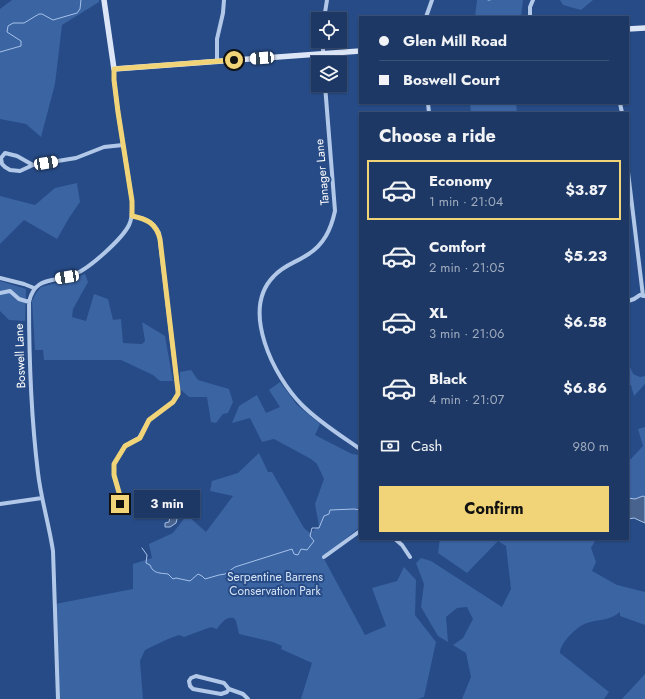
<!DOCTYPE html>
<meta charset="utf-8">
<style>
:root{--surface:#1d3864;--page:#253f6a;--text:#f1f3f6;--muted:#a0acbf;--line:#3b5278;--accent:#f1d477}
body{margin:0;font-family:Jost,sans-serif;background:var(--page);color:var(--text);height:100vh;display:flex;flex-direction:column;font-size:15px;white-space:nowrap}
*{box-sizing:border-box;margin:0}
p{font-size:13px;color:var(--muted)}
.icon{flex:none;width:22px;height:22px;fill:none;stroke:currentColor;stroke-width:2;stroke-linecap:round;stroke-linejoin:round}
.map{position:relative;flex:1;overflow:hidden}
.details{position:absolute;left:359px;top:112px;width:270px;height:428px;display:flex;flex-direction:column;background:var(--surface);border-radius:0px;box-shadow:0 1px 3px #0004,0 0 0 1px var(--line)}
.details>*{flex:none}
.guide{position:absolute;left:359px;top:16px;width:270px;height:88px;border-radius:0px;box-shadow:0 1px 3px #0004,0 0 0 1px var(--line);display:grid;align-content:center;height:88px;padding:0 20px;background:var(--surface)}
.controls{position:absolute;left:311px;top:12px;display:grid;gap:8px}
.controls a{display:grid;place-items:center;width:36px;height:36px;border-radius:0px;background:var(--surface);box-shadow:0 1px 3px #0004,0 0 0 1px var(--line);font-size:20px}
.end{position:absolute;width:18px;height:18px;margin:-9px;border:5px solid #f1d477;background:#111;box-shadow:0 0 0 2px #111}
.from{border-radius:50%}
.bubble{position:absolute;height:28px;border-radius:0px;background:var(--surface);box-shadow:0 1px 3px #0004,0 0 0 1px var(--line);font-size:13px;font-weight:700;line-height:28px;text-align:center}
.car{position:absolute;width:12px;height:24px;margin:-12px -6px;border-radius:5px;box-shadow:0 0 3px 1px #0007;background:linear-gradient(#fff 24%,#345 0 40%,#fff 0 76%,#345 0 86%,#fff 0)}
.guide b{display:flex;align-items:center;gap:14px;height:38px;font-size:15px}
.guide b+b{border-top:1px solid var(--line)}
.guide i{width:10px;height:10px;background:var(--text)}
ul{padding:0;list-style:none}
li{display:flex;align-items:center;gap:12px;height:60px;margin:0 8px 6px;padding:0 12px;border:2px solid transparent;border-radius:0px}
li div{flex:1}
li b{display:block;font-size:15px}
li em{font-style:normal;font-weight:700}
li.on{border-color:var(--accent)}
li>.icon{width:36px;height:36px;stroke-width:1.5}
h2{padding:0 20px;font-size:18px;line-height:48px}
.pay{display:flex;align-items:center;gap:10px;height:44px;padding:0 20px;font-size:15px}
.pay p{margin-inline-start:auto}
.cta{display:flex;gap:8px;margin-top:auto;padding:8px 20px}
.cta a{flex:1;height:46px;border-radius:0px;background:var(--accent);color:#111;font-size:16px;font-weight:700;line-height:46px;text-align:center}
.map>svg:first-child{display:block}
</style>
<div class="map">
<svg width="645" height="699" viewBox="0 0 645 699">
<rect width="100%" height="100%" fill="#274b86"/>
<!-- green -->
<path fill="#3b64a3" d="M12,0H99V2L62,25L55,84L41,137L26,124L0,119V9Z
M477,0H523L521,17H475Z
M560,0H593L581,10L563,5Z
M470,103H516L517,113H471Z
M77,183L80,202L69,218L57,239L24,220L0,244V196L35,205L55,188Z
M85,274L88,282L73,309L72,317L86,321L94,294L108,299L113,320L121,319L123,343L142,344L145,341L142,322L165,336L173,381H160L153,375L121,360H44L43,350H35L32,301L36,293L41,287L68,280Z
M0,281L26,289L25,321L9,320L0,311Z
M628,362L633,374L640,377L645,376V384L634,396L631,385H628Z
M191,370L198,380L229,389L233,402L228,413L223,414L216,423L211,422L207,397H189L180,389V372Z
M280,382L297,405L320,424L315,435L352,454L360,455V527L323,557L365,635L386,626L372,588L397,581L404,567L416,580L415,615L436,642L424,697L418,699H301L312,663L281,649L282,646L273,642L239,634L236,621L234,618C226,616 221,623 217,629L211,627L184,637L179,635L168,639L145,650L140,661L143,699H58L55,604L133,589V564L152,558L149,544L173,533L187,515L206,532L233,496L210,491L212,481L238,473L259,453L268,472H272L304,528L310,533L319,526L315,504L324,479L317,464L311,459L274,439L262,442L250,418L232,423L239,406L257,395L266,413L280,407L269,390Z
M645,427V497L635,499L628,498V462L643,446L638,429Z
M440,539H596L591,548L596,562L592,571L617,585L645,592V625L620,616V612C609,621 599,619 587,623C577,626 560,643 560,653L609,692L604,699H462L471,677L466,653L453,645L463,638L473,619L467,607L457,608L446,617L448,642L438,636L421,607L424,584L416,563L421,558L431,561L502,607L511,589L506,546L498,541L467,573L438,553Z
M645,674V699H622Z"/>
<!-- water -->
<path fill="#48638d" stroke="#a6c2e9" d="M643,496L645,497V523L634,518L628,519V498L635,499Z
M173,512L178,515L176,523L170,527H165V523L169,522L170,517Z"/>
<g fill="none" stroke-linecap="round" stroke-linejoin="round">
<!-- stream -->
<path stroke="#a6c2e9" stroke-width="1" d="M488,0H490
M0,52L21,46V41L7,32L8,26L13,23H24L39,14H42L53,20L77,13L80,9L81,0
M142,548L147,555L146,563L150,565C153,574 161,573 168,574L173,579L176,578L190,581L198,574L202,576L205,579L219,575L225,574L235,567L292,549L294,554L298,555L301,549L307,550L314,541L310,536L312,528H319L324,516L329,514L330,510L354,509L360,510"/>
<!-- street -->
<path stroke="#b2c8e8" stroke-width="4" d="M426,17L432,0
M530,17V7L533,0
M324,19L327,0
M323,41V63
M217,62V39L223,13L224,0
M325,85L335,211C331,229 324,245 307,255C295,263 284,265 274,276C240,310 274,377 302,405C319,422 340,435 360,449
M428,103L429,113
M620,103L622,113
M33,165L17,156L5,153L1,158L2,164L5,167L10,170L20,171L33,165L76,158L104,147L123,145
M628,172L643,296
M0,278L24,284L34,288
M0,293L10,291L19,299L29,302
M628,301L634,299L640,295L645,296
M0,504L42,498
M120,504V496L114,475V464L125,446L139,438L149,420L173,402L178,394V391L159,233C153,221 144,218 132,216
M395,539L402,545L410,557
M324,557L360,531
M229,689L227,692L221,694L193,689L190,686L189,681L191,678L196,676L224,683L229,689L243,694L248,699
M58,699L53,551C49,524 41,499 38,473C31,416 29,359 29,302C35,275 55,283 75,274C90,268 122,239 129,225C133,217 132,209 132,201L118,112L114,80V69"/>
<!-- secondary -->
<path stroke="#dce6f7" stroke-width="5.5" d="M104,0L114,69L360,51
M628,29L645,28"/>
</g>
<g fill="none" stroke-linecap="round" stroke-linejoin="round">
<!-- route -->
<path stroke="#f1d477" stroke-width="5" d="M120,504V496L114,475V464L125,446L140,438L149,420L173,402L178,394V391L160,239C156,223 147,219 132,216V201L118,112L114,80V69L234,60"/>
</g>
<g text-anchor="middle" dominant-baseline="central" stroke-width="4" stroke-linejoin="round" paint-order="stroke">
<!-- street labels -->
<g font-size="12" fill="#fff" stroke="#274b86">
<text transform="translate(322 172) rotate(-95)">Tanager Lane</text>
<text transform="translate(20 356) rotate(-92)">Boswell Lane</text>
</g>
<!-- park labels -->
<g font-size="12" fill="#d5e3f6" stroke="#274b86">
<text x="275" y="577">Serpentine Barrens<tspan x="275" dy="14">Conservation Park</tspan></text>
</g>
</g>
</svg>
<div class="controls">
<a><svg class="icon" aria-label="locate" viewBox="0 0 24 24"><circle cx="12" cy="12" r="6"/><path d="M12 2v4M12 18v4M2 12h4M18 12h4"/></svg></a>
<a><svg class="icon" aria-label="layers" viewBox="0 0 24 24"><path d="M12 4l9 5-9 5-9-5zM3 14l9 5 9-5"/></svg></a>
</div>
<i class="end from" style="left:234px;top:60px"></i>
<i class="end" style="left:120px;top:504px"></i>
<div class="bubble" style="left:134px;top:490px;width:66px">3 min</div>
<i class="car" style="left:262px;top:58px;rotate:266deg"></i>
<i class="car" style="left:46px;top:163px;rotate:80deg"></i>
<i class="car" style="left:67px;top:277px;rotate:261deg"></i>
<div class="guide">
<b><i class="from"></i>Glen Mill Road</b>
<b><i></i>Boswell Court</b>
</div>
<section class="details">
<h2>Choose a ride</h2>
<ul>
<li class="on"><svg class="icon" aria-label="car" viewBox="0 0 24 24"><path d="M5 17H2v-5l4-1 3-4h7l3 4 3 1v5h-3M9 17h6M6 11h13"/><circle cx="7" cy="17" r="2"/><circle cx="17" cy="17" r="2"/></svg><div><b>Economy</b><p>1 min · 21:04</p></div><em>$3.87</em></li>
<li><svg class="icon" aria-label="car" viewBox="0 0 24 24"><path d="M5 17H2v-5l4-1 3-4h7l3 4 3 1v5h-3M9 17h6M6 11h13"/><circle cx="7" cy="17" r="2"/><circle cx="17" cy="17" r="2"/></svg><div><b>Comfort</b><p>2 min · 21:05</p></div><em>$5.23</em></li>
<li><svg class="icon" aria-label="car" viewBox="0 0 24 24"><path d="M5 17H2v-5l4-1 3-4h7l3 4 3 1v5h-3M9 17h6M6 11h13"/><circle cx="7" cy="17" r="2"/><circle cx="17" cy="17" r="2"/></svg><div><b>XL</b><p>3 min · 21:06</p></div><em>$6.58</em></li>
<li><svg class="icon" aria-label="car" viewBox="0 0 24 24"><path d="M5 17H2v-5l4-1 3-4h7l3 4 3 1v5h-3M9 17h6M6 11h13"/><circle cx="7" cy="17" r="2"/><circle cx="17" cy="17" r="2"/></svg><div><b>Black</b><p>4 min · 21:07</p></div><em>$6.86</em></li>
</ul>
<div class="pay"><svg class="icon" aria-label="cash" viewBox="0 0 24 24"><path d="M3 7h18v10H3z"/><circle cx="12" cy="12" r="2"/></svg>Cash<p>980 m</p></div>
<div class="cta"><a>Confirm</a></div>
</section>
</div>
